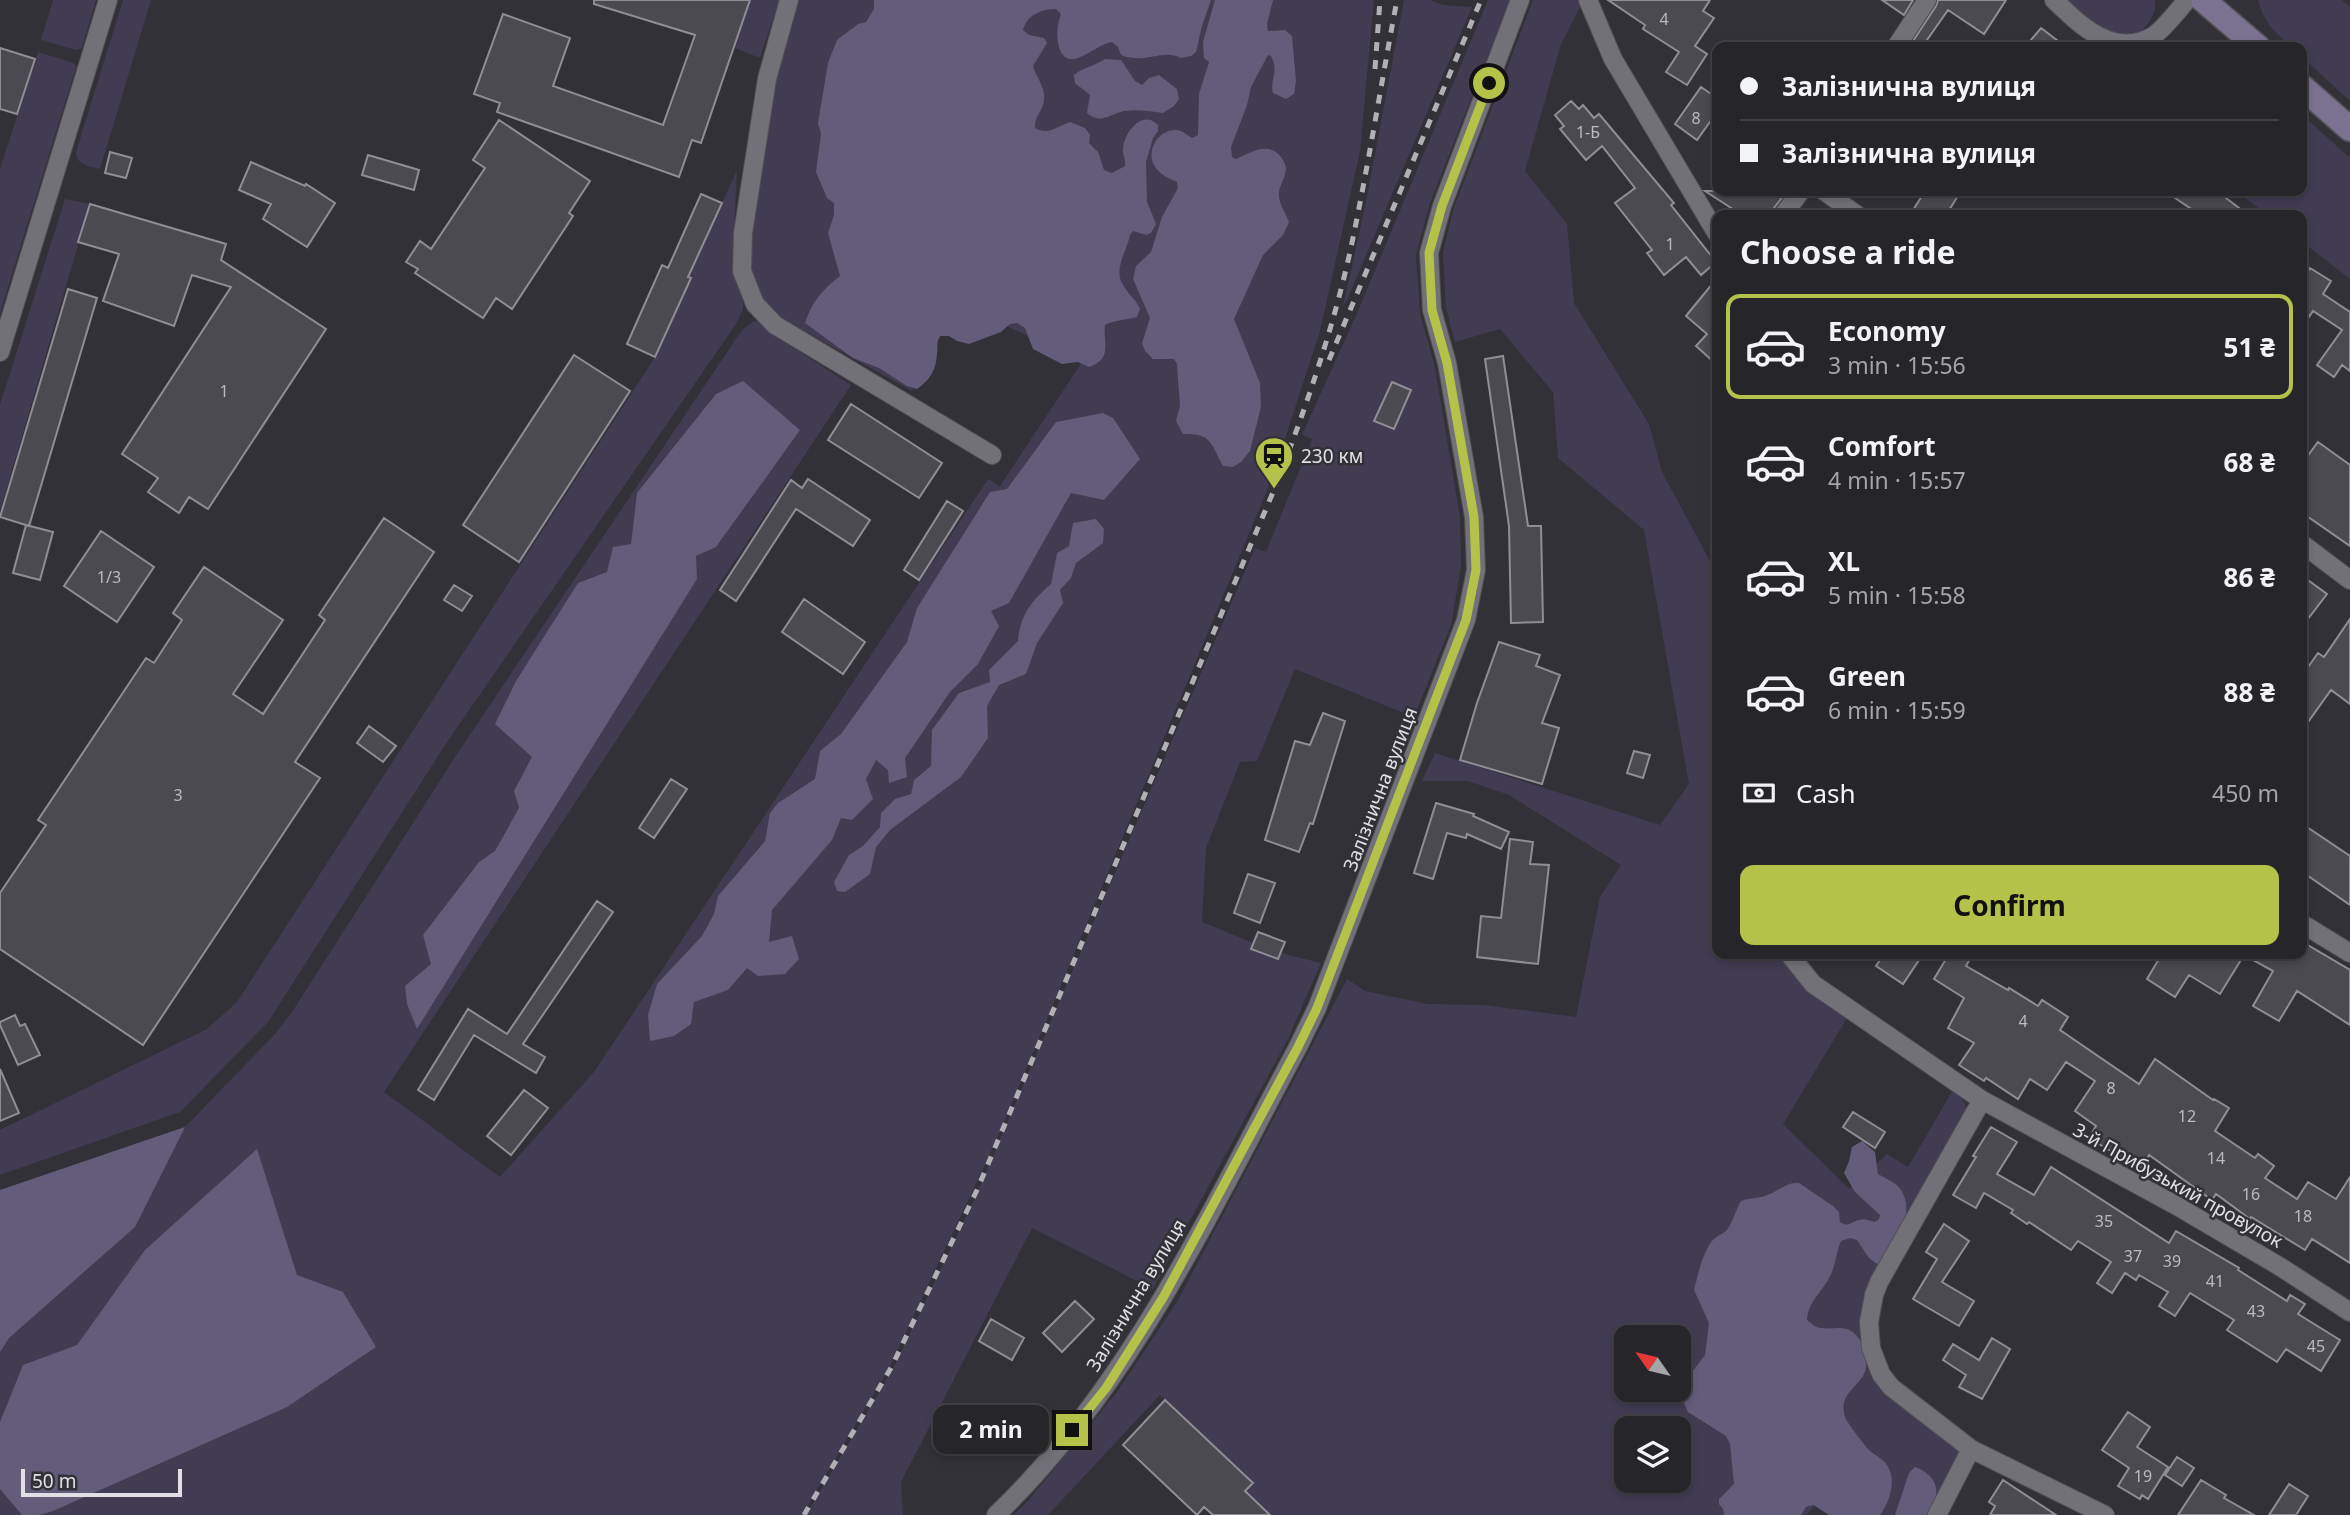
<!DOCTYPE html>
<meta charset="utf-8">
<style>
:root{--surface:#262529;--page:#323135;--text:#f1f3f6;--muted:#a4a5a8;--line:#424246;--accent:#b5c249}
body{margin:0;font-family:"Noto Sans",sans-serif;background:var(--page);color:var(--text);height:100vh;display:flex;flex-direction:column;font-size:26px;white-space:nowrap}
*{box-sizing:border-box;margin:0}
p{font-size:23px;color:var(--muted)}
.icon{flex:none;width:38px;height:38px;fill:none;stroke:currentColor;stroke-width:2;stroke-linecap:round;stroke-linejoin:round}
.map{position:relative;flex:1;overflow:hidden}
.panel{position:absolute;left:1712px;top:210px;width:595px;height:749px;display:flex;flex-direction:column;background:var(--surface);border-radius:14px;box-shadow:0 4px 10px #0003,0 0 0 2px var(--line)}
.panel>*{flex:none}
.top-card{position:absolute;left:1712px;top:42px;width:595px;height:154px;border-radius:14px;box-shadow:0 4px 10px #0003,0 0 0 2px var(--line);display:grid;align-content:center;height:154px;padding:0 28px;background:var(--surface)}
.needle{width:46px;rotate:304deg}
.buttons{position:absolute;left:1614px;top:1325px;display:grid;gap:14px}
.buttons a{display:grid;place-items:center;width:77px;height:77px;border-radius:14px;background:var(--surface);box-shadow:0 4px 10px #0003,0 0 0 2px var(--line);font-size:35px}
.scale{position:absolute;left:21px;bottom:18px;width:161px;box-sizing:border-box;padding-left:7px;border:4px solid #e0dfe4;border-top:0;font-size:19px;line-height:24px;white-space:nowrap;color:#e0dfe4;-webkit-text-stroke:5px #323137;paint-order:stroke}
.end{position:absolute;width:32px;height:32px;margin:-16px;border:9px solid #b5c249;background:#111;box-shadow:0 0 0 4px #111}
.from{border-radius:50%}
.bubble{position:absolute;height:49px;border-radius:14px;background:var(--surface);box-shadow:0 4px 10px #0003,0 0 0 2px var(--line);font-size:23px;font-weight:700;line-height:49px;text-align:center}
.top-card b{display:flex;align-items:center;gap:24px;height:66px;font-size:26px}
.top-card b+b{border-top:2px solid var(--line)}
.top-card i{width:18px;height:18px;background:var(--text)}
ul{padding:0;list-style:none}
li{display:flex;align-items:center;gap:21px;height:105px;margin:0 14px 10px;padding:0 14px;border:4px solid transparent;border-radius:14px}
li div{flex:1}
li b{display:block;font-size:26px}
li em{font-style:normal;font-weight:700}
li.active{border-color:var(--accent)}
li>.icon{width:63px;height:63px;stroke-width:1.5}
h2{padding:0 28px;font-size:32px;line-height:84px}
.pay{display:flex;align-items:center;gap:18px;height:77px;padding:0 28px;font-size:26px}
.pay p{margin-inline-start:auto}
.cta{display:flex;gap:14px;margin-top:auto;padding:14px 28px}
.cta a{flex:1;height:80px;border-radius:14px;background:var(--accent);color:#111;font-size:28px;font-weight:700;line-height:80px;text-align:center}
.map>svg:first-child{display:block}
</style>
<div class="map">
<svg width="2350" height="1515" viewBox="0 0 2350 1515">
<rect width="100%" height="100%" fill="#323137"/>
<!-- green -->
<path fill="#413c52" fill-rule="evenodd" d="M53,0H96L82,48L76,50L41,40Z
M123,0H151L100,169C89,166 76,165 76,152Z
M750,0H779L760,58L735,48Z
M799,0H1374L1360,151L1320,331L1273,476L997,1139L889,1368L802,1515H0V1190L185,1127L275,1034L292,1012L459,751L742,330L752,322L759,321L772,334L851,385L384,1092L500,1177L594,1072L988,479L1000,486L1082,362L958,303L912,391L779,317L759,295L751,268L750,235L775,83Z
M1404,0H1430L1443,5L1472,7L1347,300L1343,306L1365,207Z
M1488,0H1510L1430,203L1416,255L1420,313L1435,368L1460,517L1461,567L1451,625L1414,717L1295,669L1257,761L1240,762L1206,848L1202,922L1253,943L1251,949L1278,959L1281,953L1321,963L1288,1039L1153,1289L1032,1228L901,1482L903,1515H806L893,1369L972,1204L1255,548L1266,552L1312,439L1302,435L1358,311Z
M1533,0H1584L1561,44L1525,171L1567,224L1574,303L1649,424L1662,472L1717,574V954H1783L1849,1015L1783,1124L1849,1189L1887,1154L1908,1167L1954,1088L1964,1102L1967,1110L1877,1279L1867,1350L1961,1452L1933,1515H1828L1814,1506L1807,1515H1270L1245,1491L1252,1483L1160,1395L1048,1515H1013L1028,1501L1117,1392L1177,1302L1347,979L1365,991L1428,1004L1483,1005L1576,1017L1600,897L1621,865L1509,795L1468,781H1422L1435,753L1660,825L1689,784L1644,530L1558,458L1553,392L1500,329L1455,342L1446,308L1443,253L1453,210ZM1626,1337H1678V1390H1626ZM1626,1428H1678V1480H1626Z
M2062,0H2155V10L2150,21L2142,31L2131,36L2106,35Z
M2258,0H2342L2350,7V101L2301,56V47H2291C2274,31 2265,24 2258,0Z
M38,52L74,63L76,67L0,313V169Z
M2301,114L2350,158V279L2301,241V215H2268L2236,191H2301Z
M737,170L732,271L743,301V309L736,324L447,742L268,1022L180,1112L0,1175V1130L207,1029L237,1002L655,357L691,279L688,277Z
M65,199L90,204L0,511V405Z"/>
<!-- forest -->
<path fill="#635c7a" d="M874,0H1211L1202,26L1196,52L1191,56L1181,58C1162,48 1145,65 1121,55L1118,47L1112,42C1095,44 1068,76 1059,47C1056,35 1057,25 1061,14L1056,9C1041,9 1027,15 1023,30L1029,35L1044,38L1047,43L1033,66C1036,77 1046,88 1044,100C1043,111 1034,117 1035,128C1049,136 1057,126 1070,122L1085,128L1090,135L1089,143L1098,152L1104,170L1112,173L1125,166C1126,159 1122,155 1123,148C1125,131 1143,109 1158,125V131L1153,138L1146,162L1147,202L1156,224L1151,233L1146,235L1133,231L1130,235C1127,251 1113,269 1123,285C1128,294 1136,299 1140,309L1137,317C1126,320 1115,320 1105,325C1103,343 1113,359 1089,367L1078,362L1062,364L1033,349L1025,328L1017,323L1010,324L1001,332L969,344L957,341L949,336H940C936,343 938,346 937,354C936,370 930,380 917,389L907,386L879,368L853,358L805,323C811,303 824,288 840,276L828,233L834,215V203L827,198L816,172L821,134L818,123L828,63L837,40L858,24L866,22L874,9Z
M1215,0H1273L1267,24L1268,31L1285,30L1292,36L1296,81L1294,94L1286,99L1273,93C1269,79 1280,73 1271,56L1268,55L1251,87L1247,105L1231,147L1232,157L1236,159C1251,153 1268,140 1282,158C1283,160 1286,165 1286,168C1286,178 1278,186 1279,196C1279,203 1286,214 1289,222L1283,235L1263,255L1234,319L1260,383L1261,407L1250,451L1241,462L1233,467L1223,466C1211,445 1213,433 1183,434L1176,421L1180,406L1177,364L1174,359H1153L1145,351L1142,343L1150,318L1133,279L1136,266L1151,252L1162,217L1178,188L1177,182C1167,178 1155,172 1152,160C1149,145 1161,129 1177,130C1183,131 1187,135 1192,138L1198,135L1199,94L1209,62L1204,58L1203,42Z
M1105,59L1121,60L1135,81L1142,85L1149,78L1159,75L1177,89L1179,99L1174,106L1163,113C1150,111 1137,109 1124,111C1110,114 1100,125 1087,113L1090,95L1075,83L1074,75C1084,67 1095,66 1105,59Z
M743,381L800,430L716,547L696,556L697,579L417,1029L407,1004L405,986L431,964L423,935L479,862L495,851L519,808L514,791L532,757L495,724L516,681L578,583L607,572L613,547L631,544L637,493L716,394Z
M1103,413L1113,418L1140,459L1104,500L1071,493L1009,603L991,611L999,626L978,664L950,692L905,758L907,777L889,783L888,770L876,760L866,779L873,799L852,820L841,818L832,840L772,910L769,942L792,936L799,959L785,974L758,976L747,968L728,990L694,1002L691,1024L674,1036L650,1041L648,1015L657,984L702,936L714,914L718,896L765,841L770,813L778,803L815,779L820,751L841,734L907,642L917,608L990,492L1007,489L1056,422Z
M1096,519L1104,529L1103,543L1076,563L1071,578L1060,590L1063,603L1037,643L1026,674L999,685L987,706L988,738L961,777L890,830L876,847L870,874L845,892L837,891L834,882L849,855L863,846L880,827L881,813L895,799L911,794L914,780L931,766L932,730L959,693L990,682L989,670L1018,641C1020,615 1032,600 1051,584L1057,553L1069,546L1073,523Z
M185,1127L135,1227L9,1338L0,1352V1190Z
M1862,1141L1875,1152L1878,1174C1886,1179 1896,1182 1901,1190C1917,1215 1893,1242 1881,1263L1877,1264L1869,1258L1857,1240L1850,1238L1841,1241C1837,1250 1836,1260 1833,1269C1827,1289 1808,1299 1807,1320C1811,1323 1816,1328 1821,1328C1834,1330 1846,1324 1856,1335C1865,1344 1870,1365 1863,1376C1853,1391 1839,1396 1845,1417C1847,1423 1866,1447 1870,1451C1875,1455 1883,1459 1887,1465C1897,1479 1890,1502 1880,1515H1829L1814,1505L1806,1507L1801,1515H1724L1723,1509L1719,1504V1499L1734,1484L1730,1444L1726,1436L1688,1412L1684,1403L1687,1387L1692,1372L1705,1355L1709,1323L1694,1290C1698,1275 1702,1254 1712,1241C1717,1235 1725,1234 1729,1227C1734,1218 1736,1209 1741,1201C1749,1198 1758,1198 1765,1196C1779,1192 1784,1182 1799,1183L1833,1206L1839,1212L1840,1222C1849,1228 1850,1222 1859,1220C1864,1218 1870,1221 1875,1222L1879,1219L1880,1215L1855,1192L1844,1173L1849,1161L1852,1147Z
M257,1149L297,1275L343,1292L376,1347L287,1407L53,1511L39,1515H22L0,1489V1422L23,1365L77,1345L145,1250Z
M1915,1467C1939,1475 1943,1497 1926,1515H1895L1909,1473Z"/>
<!-- building -->
<path fill="#4b4a51" stroke="#8f8e95" stroke-width="2" d="M594,0H750L701,143L692,140L679,177L497,112L500,103L474,94L503,14L570,38L553,86L663,125L695,35L594,4Z
M1608,0H1710L1703,11L1714,18L1695,46L1707,54L1687,85L1666,72L1679,52L1643,29L1645,25Z
M1882,0H1913L1904,15Z
M1938,0H2006L1984,34L1948,10L1922,47H1909L1936,6Z
M2041,28L2066,47H2025Z
M0,48L35,59L17,114L0,109Z
M1701,87L1717,98V112L1697,140L1675,124Z
M1571,101L1579,109L1583,105L1594,118L1599,114L1674,203L1671,205L1716,262L1701,275L1686,257L1664,275L1647,253L1652,250L1615,203L1635,188L1602,146L1586,160L1560,129L1564,126L1555,115Z
M499,120L590,181L569,213L573,216L512,309L496,298L483,318L415,273L418,269L406,262L420,241L431,249L485,168L473,160Z
M110,152L132,158L126,178L105,173Z
M368,155L419,170L414,190L362,175Z
M251,162L305,186L306,184L335,203L307,247L263,219L271,204L239,190Z
M1705,191H1787L1774,208L1772,215H1742Z
M1925,191H1961L1946,215H1910Z
M2165,191H2217L2248,215H2200Z
M701,194L722,203L688,277L691,278L655,357L627,344L662,265L668,268Z
M90,204L226,244L221,260L326,329L208,509L189,497L179,513L148,492L158,478L122,454L231,287L192,275L174,326L103,301L119,254L78,242Z
M2310,268L2331,281L2323,294L2350,312V371L2342,365L2334,377L2317,365L2342,330L2313,311L2301,329V282Z
M1717,278V365L1696,346L1707,334L1686,316Z
M68,289L97,298L29,526L0,517Z
M574,355L630,391L519,562L463,525Z
M1503,356L1528,526H1541L1543,622L1511,623L1509,526L1485,359Z
M1392,382L1411,390L1394,429L1374,421Z
M851,404L942,463L919,498L828,440Z
M2318,442L2350,465V546L2301,512V465Z
M808,479L870,520L853,546L796,509L736,601L720,590L791,480L802,488Z
M947,501L963,511L919,580L904,570Z
M384,518L434,552L295,762L320,778L143,1045L0,949V893L46,825L38,820L146,658L154,663L182,620L173,613L204,567L283,620L233,694L263,714L325,620L319,615Z
M26,525L53,532L40,580L13,573Z
M101,531L154,567L117,622L64,586Z
M2301,575L2327,594L2301,628Z
M454,585L472,596L462,611L444,600Z
M804,599L865,642L843,674L782,632Z
M2350,619V704L2331,690L2301,732V677L2318,653L2324,657Z
M1499,642L1540,655L1536,666L1560,675L1542,723L1559,728L1542,784L1460,760L1477,703Z
M1323,713L1345,721L1313,824L1310,823L1299,852L1265,840L1295,741L1310,745Z
M369,726L396,746L383,762L357,743Z
M1634,751L1650,755L1643,778L1627,773Z
M671,779L687,789L654,838L639,828Z
M1436,803L1474,814L1473,816L1509,832L1501,849L1467,834L1466,838L1447,833L1433,879L1414,873Z
M2301,823L2350,856V905L2301,871Z
M1510,839L1533,842L1530,864L1549,865L1538,964L1477,957L1481,916L1501,918Z
M1248,874L1275,883L1260,923L1234,913Z
M597,901L613,912L523,1044L545,1057L536,1073L474,1035L434,1100L418,1090L468,1009L507,1034Z
M1258,932L1285,942L1278,959L1251,949Z
M2301,941L2350,970V1025L2297,991L2279,1021L2253,1006L2273,971L2244,955L2220,994L2189,975L2175,997L2147,979L2162,954H2301Z
M1884,954H1923L1903,984L1876,966Z
M1949,954H1973L1966,966L2008,990L2009,988L2038,1006L2042,1000L2068,1017L2060,1030L2139,1084L2155,1059L2213,1100L2214,1099L2229,1108L2215,1131L2255,1158L2258,1154L2274,1166L2265,1178L2297,1199L2308,1182L2336,1199L2350,1177V1263L2312,1239L2305,1250L2251,1217L2250,1219L2216,1194L2212,1200L2149,1155L2141,1169L2089,1138L2096,1126L2075,1111L2095,1081L2066,1062L2047,1090L2030,1079L2018,1099L1986,1078L1984,1081L1959,1065L1974,1043L1948,1028L1964,998L1934,979Z
M15,1015L20,1026L25,1024L40,1055L18,1065L0,1025V1022Z
M0,1069L19,1113L0,1121Z
M524,1090L548,1108L511,1155L487,1136Z
M1853,1112L1885,1132L1875,1148L1843,1127Z
M1991,1127L2017,1142L1997,1174L2034,1195L2051,1167L2169,1243L2176,1231L2239,1268L2238,1270L2287,1301L2290,1295L2305,1304L2298,1314L2340,1340L2321,1371L2286,1349L2277,1362L2227,1330L2234,1320L2190,1293L2175,1316L2159,1306L2168,1292L2139,1275L2136,1280L2125,1273L2112,1293L2097,1283L2111,1262L2078,1241L2071,1250L2029,1222L2027,1224L2011,1213L2013,1210L1984,1193L1976,1208L1953,1195L1976,1157L1973,1156Z
M1944,1224L1969,1241L1942,1282L1974,1301L1959,1326L1913,1299L1937,1259L1926,1252Z
M1075,1301L1094,1319L1062,1352L1043,1333Z
M991,1319L1024,1338L1012,1360L979,1341Z
M1992,1338L2010,1349L1982,1399L1959,1387L1966,1375L1943,1360L1953,1344L1979,1360Z
M1165,1400L1253,1483L1245,1491L1270,1515H1213L1204,1507L1197,1515L1123,1445Z
M2128,1412L2150,1427L2137,1447L2168,1467L2148,1499L2142,1495L2140,1499L2118,1486L2129,1468L2102,1450Z
M2177,1457L2194,1468L2182,1486L2165,1475Z
M2003,1480L2056,1515H1990L1995,1506L1989,1502Z
M2201,1480L2226,1495L2224,1498L2254,1515H2178Z
M2289,1484L2308,1496L2296,1515H2269Z"/>
<g fill="none" stroke-linecap="round" stroke-linejoin="round">
<!-- street casing -->
<g stroke="#515055" stroke-width="20">
<path id="street" d="M789,0L767,79L743,233L742,271L755,304L775,325L992,455
M1588,0L1613,59L1717,234
M2054,0C2080,25 2114,59 2153,36C2164,29 2178,10 2187,0
M1896,47L1927,0
M1824,191L1857,215
M1783,215L1801,191
M0,352L108,0
M2301,543L2350,580
M2301,923L2350,953
M1789,954L1813,984L1982,1100L2177,1206L2279,1266L2350,1312
M1982,1100L1879,1282L1874,1295L1869,1322L1871,1348L1881,1374L1891,1387L1971,1449L2105,1515
M996,1515C1132,1385 1211,1209 1298,1047L1317,1008L1466,620L1476,570L1474,517L1447,363L1432,310L1429,253L1442,206L1520,0
M1937,1515L1971,1449"/>
</g>
<!-- secondary casing -->
<g stroke="#515055" stroke-width="27">
<path id="secondary" d="M2203,0L2258,47
M2301,86L2350,129"/>
</g>
<!-- street -->
<use href="#street" stroke="#727178" stroke-width="18"/>
<!-- secondary -->
<use href="#secondary" stroke="#7a7290" stroke-width="24"/>
<!-- rail -->
<path stroke="#b1b0b5" stroke-width="5" stroke-dasharray="9 9" stroke-linecap="butt" d="M1375,69L1380,0
M1329,360L1481,0
M804,1515L891,1368L977,1190L1274,490C1304,413 1332,333 1350,252C1368,168 1381,84 1397,0"/>
</g>
<g fill="none" stroke-linecap="round" stroke-linejoin="round">
<!-- route -->
<path stroke="#b5c249" stroke-width="9" d="M1072,1430L1106,1388L1164,1296L1298,1047L1317,1008L1466,620L1476,570L1474,517L1447,363L1432,310L1429,253L1442,206L1489,83"/>
</g>
<!-- icons -->
<defs>
<g id="station-pin" transform="scale(2.0125)"><path d="M0 17L-7.5 6A9.5 9.5 0 1 1 7.5 6Z" fill="#b5c249" stroke="#323137"/><path d="M-3-6H3Q5-6 5-4V2Q5 4 3 4L4.5 6H3L1.5 4h-3L-3 6H-4.5L-3 4Q-5 4-5 2V-4Q-5-6-3-6ZM-3.5-4v3h7v-3ZM-3.5 1v1.5H-2V1ZM2 1v1.5H3.5V1Z" fill="#111"/></g>
</defs>
<g fill-rule="evenodd">
<use href="#station-pin" x="1274" y="456"/>
</g>
<g text-anchor="middle" dominant-baseline="central" stroke-width="5" stroke-linejoin="round" paint-order="stroke">
<!-- number labels -->
<g font-size="16" fill="#bbbabf">
<text x="1664" y="19">4</text>
<text x="1696" y="118">8</text>
<text x="1588" y="132">1-Б</text>
<text x="1670" y="244">1</text>
<text x="224" y="391">1</text>
<text x="109" y="577">1/3</text>
<text x="178" y="795">3</text>
<text x="2023" y="1021">4</text>
<text x="2111" y="1088">8</text>
<text x="2187" y="1116">12</text>
<text x="2216" y="1158">14</text>
<text x="2251" y="1194">16</text>
<text x="2303" y="1216">18</text>
<text x="2104" y="1221">35</text>
<text x="2133" y="1256">37</text>
<text x="2172" y="1261">39</text>
<text x="2215" y="1281">41</text>
<text x="2256" y="1311">43</text>
<text x="2316" y="1346">45</text>
<text x="2143" y="1476">19</text>
</g>
<!-- poi labels -->
<g font-size="19" fill="#e0dfe4" stroke="#323137" text-anchor="start">
<text x="1301" y="456">230 км</text>
</g>
<!-- street labels -->
<g font-size="19" fill="#e0dfe4" stroke="#323137">
<text transform="translate(1380 789) rotate(-69)">Залізнична вулиця</text>
<text transform="translate(2178 1185) rotate(29)">3-й Прибузький провулок</text>
<text transform="translate(1136 1295) rotate(-59)">Залізнична вулиця</text>
</g>
</g>
</svg>
<div class="buttons">
<a><svg class="needle" viewBox="-14 -14 28 28"><path d="M0-13l5 13h-10z" fill="#e53935"/><path d="M0 13l5-13h-10z" fill="#a4a5a8"/></svg></a>
<a><svg class="icon" aria-label="layers" viewBox="0 0 24 24"><path d="M12 4l9 5-9 5-9-5zM3 14l9 5 9-5"/></svg></a>
</div>
<div class="scale">50 m</div>
<i class="end from" style="left:1489px;top:83px"></i>
<i class="end" style="left:1072px;top:1430px"></i>
<div class="bubble" style="left:933px;top:1405px;width:116px">2 min</div>
<div class="top-card">
<b><i class="from"></i>Залізнична вулиця</b>
<b><i></i>Залізнична вулиця</b>
</div>
<section class="panel">
<h2>Choose a ride</h2>
<ul>
<li class="active"><svg class="icon" aria-label="car" viewBox="0 0 24 24"><path d="M5 17H2v-5l4-1 3-4h7l3 4 3 1v5h-3M9 17h6M6 11h13"/><circle cx="7" cy="17" r="2"/><circle cx="17" cy="17" r="2"/></svg><div><b>Economy</b><p>3 min · 15:56</p></div><em>51 ₴</em></li>
<li><svg class="icon" aria-label="car" viewBox="0 0 24 24"><path d="M5 17H2v-5l4-1 3-4h7l3 4 3 1v5h-3M9 17h6M6 11h13"/><circle cx="7" cy="17" r="2"/><circle cx="17" cy="17" r="2"/></svg><div><b>Comfort</b><p>4 min · 15:57</p></div><em>68 ₴</em></li>
<li><svg class="icon" aria-label="car" viewBox="0 0 24 24"><path d="M5 17H2v-5l4-1 3-4h7l3 4 3 1v5h-3M9 17h6M6 11h13"/><circle cx="7" cy="17" r="2"/><circle cx="17" cy="17" r="2"/></svg><div><b>XL</b><p>5 min · 15:58</p></div><em>86 ₴</em></li>
<li><svg class="icon" aria-label="car" viewBox="0 0 24 24"><path d="M5 17H2v-5l4-1 3-4h7l3 4 3 1v5h-3M9 17h6M6 11h13"/><circle cx="7" cy="17" r="2"/><circle cx="17" cy="17" r="2"/></svg><div><b>Green</b><p>6 min · 15:59</p></div><em>88 ₴</em></li>
</ul>
<div class="pay"><svg class="icon" aria-label="cash" viewBox="0 0 24 24"><path d="M3 7h18v10H3z"/><circle cx="12" cy="12" r="2"/></svg>Cash<p>450 m</p></div>
<div class="cta"><a>Confirm</a></div>
</section>
</div>
